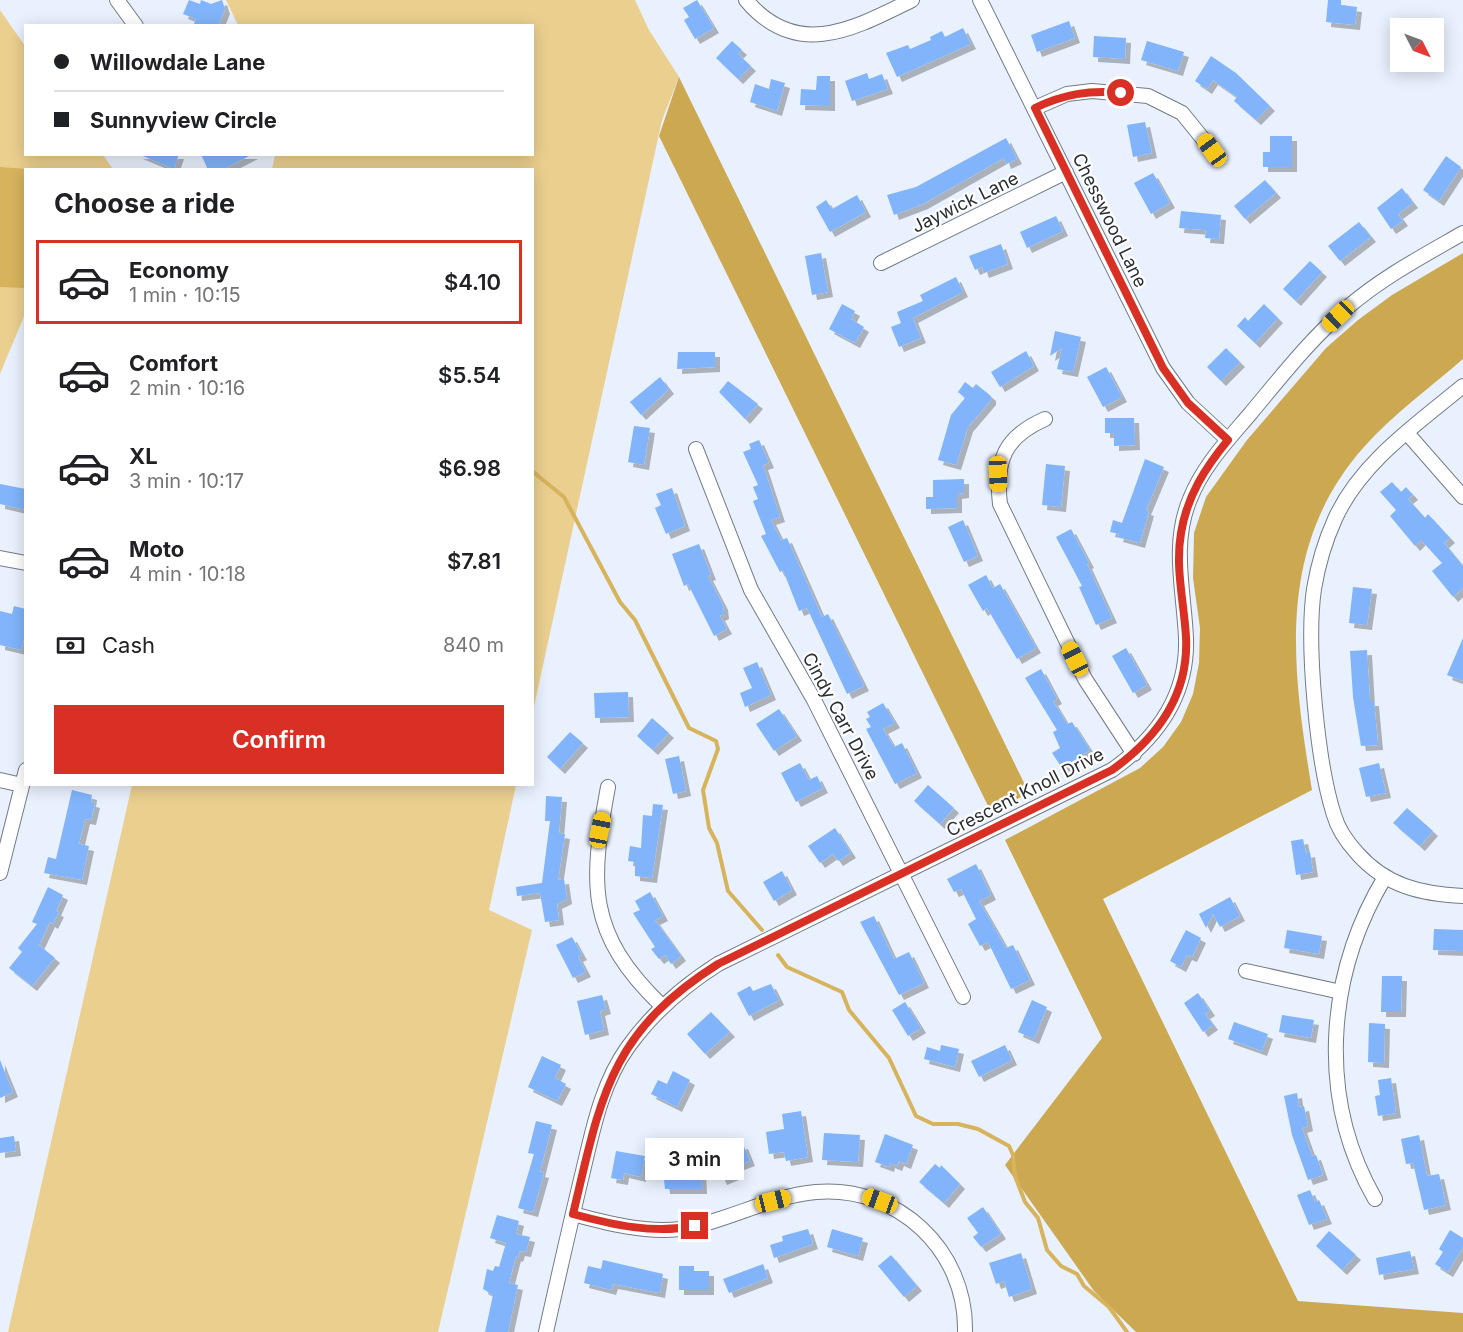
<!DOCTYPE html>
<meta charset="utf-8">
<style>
:root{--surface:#fff;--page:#f2f2f2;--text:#202124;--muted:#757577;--line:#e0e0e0;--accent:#d93025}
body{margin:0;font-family:Inter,sans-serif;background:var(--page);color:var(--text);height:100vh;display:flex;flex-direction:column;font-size:22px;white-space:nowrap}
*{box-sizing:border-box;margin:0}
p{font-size:20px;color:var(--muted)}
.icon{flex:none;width:33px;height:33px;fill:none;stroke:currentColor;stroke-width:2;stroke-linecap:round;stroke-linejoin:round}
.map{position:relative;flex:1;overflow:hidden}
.side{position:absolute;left:24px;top:168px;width:510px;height:618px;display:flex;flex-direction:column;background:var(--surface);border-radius:0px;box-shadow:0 3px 15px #0003}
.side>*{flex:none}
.banner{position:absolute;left:24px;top:24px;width:510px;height:132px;border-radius:0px;box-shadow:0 3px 15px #0003;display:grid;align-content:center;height:132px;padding:0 30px;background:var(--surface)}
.needle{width:39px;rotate:132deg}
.controls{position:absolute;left:1390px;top:18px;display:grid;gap:12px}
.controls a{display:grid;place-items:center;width:54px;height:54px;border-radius:0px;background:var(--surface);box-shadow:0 3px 15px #0003;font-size:30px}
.end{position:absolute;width:27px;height:27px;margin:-14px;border:8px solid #d93025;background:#fff;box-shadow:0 0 0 3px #fff}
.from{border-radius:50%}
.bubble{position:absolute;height:42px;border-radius:0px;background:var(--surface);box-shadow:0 3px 15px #0003;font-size:20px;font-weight:600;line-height:42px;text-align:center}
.car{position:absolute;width:18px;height:36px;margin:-18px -9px;border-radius:8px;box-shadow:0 0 4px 2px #0007;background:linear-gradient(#f5c518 24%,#345 0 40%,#f5c518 0 76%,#345 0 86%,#f5c518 0)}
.banner b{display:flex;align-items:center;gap:21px;height:57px;font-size:22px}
.banner b+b{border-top:2px solid var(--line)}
.banner i{width:15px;height:15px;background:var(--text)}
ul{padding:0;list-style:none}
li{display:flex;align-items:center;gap:18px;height:84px;margin:0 12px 9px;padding:0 18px;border:3px solid transparent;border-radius:0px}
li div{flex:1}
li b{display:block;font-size:22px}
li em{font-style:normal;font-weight:600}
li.selected{border-color:var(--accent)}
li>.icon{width:54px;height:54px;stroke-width:1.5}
h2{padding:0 30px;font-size:27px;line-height:72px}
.pay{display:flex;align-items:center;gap:15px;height:66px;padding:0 30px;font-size:22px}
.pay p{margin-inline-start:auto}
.primary-button{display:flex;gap:12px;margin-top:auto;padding:12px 30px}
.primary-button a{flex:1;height:69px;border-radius:0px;background:var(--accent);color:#fff;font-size:24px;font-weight:600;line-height:69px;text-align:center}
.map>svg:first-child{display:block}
</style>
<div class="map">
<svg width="1463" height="1332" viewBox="0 0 1463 1332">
<defs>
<filter id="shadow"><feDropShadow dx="5" dy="5" stdDeviation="0" flood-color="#0004"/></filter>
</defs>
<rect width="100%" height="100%" fill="#e9f1fe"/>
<!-- green -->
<path fill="#ebcf8f" d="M226,0H635L649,30L679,77L662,120L533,711L532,170L272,169L275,155L532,154V26L238,25Z
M0,10L25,46L26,154L103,155L113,169L26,170L25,314L0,374Z
M132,785H516L489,910L532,930L438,1332H8Z"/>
<!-- forest -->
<path fill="#cca951" d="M679,77L1029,793L991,812L659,136Z
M1463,253V359C1431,387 1392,415 1364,447C1275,547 1292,669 1312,790L1103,899L1298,1301L1463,1313V1332H1136L1094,1291L1005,1165L1102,1038L1005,840L1140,768L1163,747L1181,722L1193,694L1199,663L1200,628L1193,578L1194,533L1206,497L1247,440L1326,348L1358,320L1392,295Z"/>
<!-- water -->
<path fill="#d7b35c" d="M0,167L28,169L26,170L25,288L0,287Z"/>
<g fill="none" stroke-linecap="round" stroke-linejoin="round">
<!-- stream -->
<path stroke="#d7b35c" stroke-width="4" d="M532,471L564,497L620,602L635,620L689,728L716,741L718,749L703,790L709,828L717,843L728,891L762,930
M778,955L787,967L842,992L849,1010L889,1058L916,1116L933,1124H958L978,1129L1009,1146L1013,1155L1015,1176L1025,1202L1038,1218L1047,1250L1061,1266L1077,1274L1084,1286L1109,1307L1127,1332"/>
</g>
<!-- building -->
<path fill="#81b4fa" filter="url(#shadow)" d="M189,0L200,4L201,0L211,4L222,0L225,9L218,26H193L196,19L183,14Z
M697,0L714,28L695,39L684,20L689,17L683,8Z
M1328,0H1341V5L1357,7L1355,25L1326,22Z
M1069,21L1075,38L1037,52L1031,35Z
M963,28L971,44L897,77L886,53L908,45L910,49L931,40L930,37L942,31L945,37Z
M1094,36L1126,38L1125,59L1093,57Z
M732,41L742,50L738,54L751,66L738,79L716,58Z
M1147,41L1184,52L1178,71L1141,60Z
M1211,56L1236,73L1270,106L1256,120L1234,101L1237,97L1213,80L1207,89L1195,81Z
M867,73L869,79L882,74L888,89L852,101L845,81Z
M817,76H830V106L800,105L801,89L816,90Z
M771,79L785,83L777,111L750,102L755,84L769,89Z
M1145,122L1152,153L1133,157L1127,125Z
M1270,136H1292V167H1263V152H1270Z
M1006,138L1017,159L1006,164L1004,158L923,204L894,215L887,195L916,187Z
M138,154H179L174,169Z
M201,154H253L222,170H208Z
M1446,156L1461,167L1439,201L1423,190Z
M1153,173L1170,203L1151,214L1134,183Z
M1265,180L1276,193L1245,219L1234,206Z
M1402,188L1413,203L1398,214L1403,221L1391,229L1377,208Z
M857,195L866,212L830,232L816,207L826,200L832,209Z
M1181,211L1221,215L1219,239L1205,238L1206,230L1179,228Z
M1056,216L1063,231L1027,248L1020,232Z
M1359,222L1371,237L1340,261L1328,246Z
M1001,244L1008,264L984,273L982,267L975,270L969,256Z
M821,253L828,292L812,295L805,256Z
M1310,261L1322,272L1296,301L1283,289Z
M956,277L963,292L913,318L921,338L899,347L891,327L901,323L897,312L923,301L920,295Z
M842,304L855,311L851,319L864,327L855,343L829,329Z
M1264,304L1278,318L1255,343L1237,326L1245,317L1248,321Z
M1055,331L1081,337L1073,372L1057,369L1062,348L1050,356Z
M1226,348L1240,362L1221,381L1207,367Z
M1026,351L1034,366L1000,387L991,372Z
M678,352H715V367L677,369Z
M1106,367L1122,397L1103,407L1087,377Z
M660,377L669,389L641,415L630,402Z
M728,381L758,404L745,419L719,392Z
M965,382L973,388L976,384L991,396V400L968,427L956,465L938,460L951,415L965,398L958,392Z
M1105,418H1134L1135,445L1114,446V433H1105Z
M634,426L650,428L644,465L628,462Z
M759,440L769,463L763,465L780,517L771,520L781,540L787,538L822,617L828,614L864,686L847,694L807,608L799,611L783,570L780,572L761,536L766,534L753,501L758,499L753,487L758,485L743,452L751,449L749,444Z
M1145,459L1164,467L1146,510L1149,511L1140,543L1118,537L1119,534L1110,532L1113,520L1122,523Z
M1046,464L1065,466L1061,507L1042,505Z
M964,479V493L957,494V508L926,509V497H933V480Z
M1392,482L1401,492L1406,487L1413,495L1408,499L1425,518L1428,514L1450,538L1444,543L1463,566V588L1453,597L1432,571L1442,563L1421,540L1415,546L1390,516L1396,510L1380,492Z
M0,484L26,489V510L0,504Z
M672,488L685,526L666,534L655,508L661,505L656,494Z
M963,520L978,556L964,562L948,527Z
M1071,529L1089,563L1087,564L1112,618L1096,625L1079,587L1082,586L1056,537Z
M699,544L711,575L708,576L723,605L724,614L720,616L727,629L714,636L688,584L684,586L672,554Z
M986,575L993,588L1000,584L1036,648L1017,659L987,608L983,611L968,585Z
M1353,587L1372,589L1367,625L1349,623Z
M14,606L26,609V633L21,650L0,645V611L12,614Z
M1463,638V681L1447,675Z
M1126,648L1147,685L1133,693L1112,656Z
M1367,650L1370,701H1374L1378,745L1361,746L1353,697L1350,651Z
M757,662L771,695L745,707L740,693L752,688L743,668Z
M1041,669L1057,699L1053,701L1067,724L1072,722L1090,750L1062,768L1052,753L1060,748L1053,732L1057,730L1025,678Z
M628,692L629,717L595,718L594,693Z
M883,703L895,723L883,729L894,747L902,743L917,773L895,784L866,729L871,727L866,719L870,717L867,712Z
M779,709L797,736L774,751L756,724Z
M652,718L669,733L653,750L637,736Z
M570,732L583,743L560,769L547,757Z
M679,756L686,791L673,794L665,759Z
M800,763L809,780L817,776L823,788L796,802L781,773Z
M1379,763L1386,793L1366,797L1359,768Z
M928,785L954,808L940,824L914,801Z
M72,790L92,795L91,802L95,803L91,820L85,819L79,844L89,846L82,880L44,873L48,857L56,859Z
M546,796L562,797L559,833L565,834L558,880L564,879L567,899L557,904L559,920L545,922L540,893L517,896L516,887L542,883L550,821H545Z
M653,804L663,805L652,878L635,876V862L628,861L630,846L641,848L643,815L652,816Z
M1407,808L1433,831L1420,846L1393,823Z
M835,828L851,853L838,861L833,854L820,863L808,846Z
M1303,839L1306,853L1310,852L1313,872L1296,875L1291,841Z
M976,864L991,895L979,901L1006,948L1013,945L1030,980L1011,989L988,942L980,946L968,924L976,919L961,889L954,892L947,879Z
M782,871L792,890L774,901L763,882Z
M48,887L63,895L56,911L59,912L53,924L50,922L39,945L55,958L32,986L9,968L22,952L18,948L37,924L32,922Z
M650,892L663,916L655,920L681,956L671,964L665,955L659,959L651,949L655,947L633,913L640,910L635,901Z
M1230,897L1240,916L1220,927L1213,914L1206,928L1199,914Z
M874,916L894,959L909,952L924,983L899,995L860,922Z
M1434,929L1463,930V951L1433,950Z
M1186,930L1201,938L1192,957L1187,955L1181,967L1170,961Z
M1287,930L1322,936L1319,954L1284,948Z
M572,937L582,955L578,957L586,972L573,978L556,945Z
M1382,976H1402L1401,1012H1381Z
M771,984L779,1000L749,1016L737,993L750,986L753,991Z
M1198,993L1210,1011L1205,1014L1213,1025L1203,1032L1184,1003Z
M602,995L606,1009L600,1011L604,1030L585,1035L577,1001Z
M1032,1000L1047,1007L1034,1039L1018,1032Z
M905,1002L921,1028L908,1036L892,1010Z
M711,1012L730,1032L705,1054L687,1034Z
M1282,1015L1314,1020L1311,1038L1279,1032Z
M1234,1022L1268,1034L1262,1051L1228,1039Z
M1369,1023L1385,1024L1384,1063L1368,1062Z
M941,1045L959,1049L955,1067L924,1059L927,1047L940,1051Z
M1005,1045L1012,1060L979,1077L971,1061Z
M542,1056L561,1065L555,1078L566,1084L557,1101L528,1087Z
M0,1060L13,1092L0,1098Z
M673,1071L690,1080L677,1107L651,1094L658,1080L667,1084Z
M1391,1078L1396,1113L1378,1116L1375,1096L1380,1095L1378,1080Z
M1297,1093L1299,1107L1304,1106L1308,1126L1302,1128L1312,1156L1316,1155L1323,1175L1308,1180L1292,1135L1284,1096Z
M801,1111L808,1157L786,1161L784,1152L769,1154L766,1132L784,1129L782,1114Z
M536,1121L552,1125L540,1172L544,1173L533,1212L518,1208L534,1154L528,1153Z
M824,1133L860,1135L858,1162L822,1160Z
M885,1134L913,1145L906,1164L899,1161L897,1166L890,1163L889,1167L875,1162Z
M1419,1135L1427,1176L1439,1174L1446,1205L1424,1210L1413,1163L1406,1164L1401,1139Z
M14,1136L16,1151L0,1153V1138Z
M743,1144L750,1161L731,1168L734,1175L722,1180L712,1156Z
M616,1151L645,1156L641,1177L624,1173L623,1180L611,1178Z
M667,1156L681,1167H701L702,1189H665L662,1162Z
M935,1164L940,1168L941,1165L960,1184L944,1203L919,1182Z
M1310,1190L1315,1202L1319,1200L1327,1219L1309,1225L1297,1195Z
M983,1207L1001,1234L981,1247L973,1237L978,1233L967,1218Z
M497,1215L519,1221L516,1234L530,1237L526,1252L520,1251L518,1257L516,1256L509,1283L518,1285L508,1332H485L493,1295L483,1289L487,1269L493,1271L495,1266L499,1267L506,1243L490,1238Z
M808,1229L813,1244L774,1258L770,1245L783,1241L782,1236Z
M832,1229L863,1238L858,1256L827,1247Z
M1450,1230L1463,1238V1247L1448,1272L1435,1264L1443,1252L1439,1249Z
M1329,1231L1356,1255L1342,1270L1316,1246Z
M1410,1251L1414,1269L1379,1275L1376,1258Z
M1021,1253L1032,1289L1009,1297L1004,1281L996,1284L989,1263Z
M891,1255L917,1286L904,1297L878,1266Z
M603,1260L663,1274L660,1293L613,1284L611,1290L584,1283L588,1266L601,1269Z
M763,1264L768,1278L729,1293L723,1279Z
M679,1266H694V1271H709V1290H679Z"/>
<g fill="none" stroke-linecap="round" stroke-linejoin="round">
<!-- minor casing -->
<g stroke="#737b86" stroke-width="16">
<path id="minor" d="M117,0L136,26
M746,0C797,61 855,28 912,0
M980,0L1163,368L1188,403L1228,440
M1035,108L1067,94L1092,91L1148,96L1182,113L1212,150
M881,263L1066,172
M1463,386C1417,424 1360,463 1335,519C1325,541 1318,565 1314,589C1306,644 1317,762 1334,815C1338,829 1347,842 1357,853C1386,886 1421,894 1463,896
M1045,419C1004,437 995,461 1000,504L1085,679L1134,754
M1407,433L1463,497
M696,449L751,590L814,700L963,997
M0,558L26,563
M0,780L22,785
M608,787C590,884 586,933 662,1006
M0,873L26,770
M1246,971L1341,992
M1375,1199C1317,1098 1326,975 1385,877
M573,1214C606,1223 644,1233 680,1229C727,1222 769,1196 816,1192C897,1185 967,1250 965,1332
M546,1332C558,1278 570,1225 583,1171C593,1129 602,1083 628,1047C653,1012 682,987 718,964L1112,770C1157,738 1188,696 1186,638C1184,591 1171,544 1190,499C1203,466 1228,440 1250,414C1281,377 1311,338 1348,307C1383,277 1423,256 1463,233"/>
</g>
<!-- minor -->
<use href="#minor" stroke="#fff" stroke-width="14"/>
</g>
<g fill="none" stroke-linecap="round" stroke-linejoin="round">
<!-- route -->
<path stroke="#d93025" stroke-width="8" d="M695,1226C653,1234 613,1225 573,1214C601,1097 609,1033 718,964L1112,770C1157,738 1189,695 1186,637C1184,602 1175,568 1181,533C1187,496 1205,468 1228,440L1188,403L1163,368L1035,108C1064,94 1089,90 1121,93"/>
</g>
<g text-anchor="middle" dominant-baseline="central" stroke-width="4.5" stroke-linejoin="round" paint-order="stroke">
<!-- street labels -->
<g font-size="18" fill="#2a2d31" stroke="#fefefe">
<text transform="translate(965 202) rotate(-26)">Jaywick Lane</text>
<text transform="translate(1110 220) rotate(64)">Chesswood Lane</text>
<text transform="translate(841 716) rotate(62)">Cindy Carr Drive</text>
<text transform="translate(1025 792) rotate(-27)">Crescent Knoll Drive</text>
</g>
</g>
</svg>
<div class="controls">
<a><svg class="needle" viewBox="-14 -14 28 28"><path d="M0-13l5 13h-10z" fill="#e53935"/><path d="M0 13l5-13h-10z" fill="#757577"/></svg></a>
</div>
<i class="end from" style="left:1121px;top:93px"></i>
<i class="end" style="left:695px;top:1226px"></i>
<div class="bubble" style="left:645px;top:1138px;width:99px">3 min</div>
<i class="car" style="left:1212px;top:150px;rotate:324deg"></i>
<i class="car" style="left:1338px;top:316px;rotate:226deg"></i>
<i class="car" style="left:998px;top:474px;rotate:178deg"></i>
<i class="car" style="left:1075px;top:659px;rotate:333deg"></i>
<i class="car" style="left:600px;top:830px;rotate:11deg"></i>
<i class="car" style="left:773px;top:1201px;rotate:76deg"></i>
<i class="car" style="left:880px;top:1201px;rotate:290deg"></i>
<div class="banner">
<b><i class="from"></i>Willowdale Lane</b>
<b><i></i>Sunnyview Circle</b>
</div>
<section class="side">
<h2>Choose a ride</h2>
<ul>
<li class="selected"><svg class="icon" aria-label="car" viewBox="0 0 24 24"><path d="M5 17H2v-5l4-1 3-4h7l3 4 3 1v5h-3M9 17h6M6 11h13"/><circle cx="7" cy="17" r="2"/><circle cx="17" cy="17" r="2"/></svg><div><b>Economy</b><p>1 min · 10:15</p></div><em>$4.10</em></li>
<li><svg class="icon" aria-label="car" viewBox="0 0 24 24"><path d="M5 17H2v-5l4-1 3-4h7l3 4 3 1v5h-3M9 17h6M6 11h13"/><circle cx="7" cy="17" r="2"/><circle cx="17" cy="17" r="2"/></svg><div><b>Comfort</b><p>2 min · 10:16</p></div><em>$5.54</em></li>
<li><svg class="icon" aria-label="car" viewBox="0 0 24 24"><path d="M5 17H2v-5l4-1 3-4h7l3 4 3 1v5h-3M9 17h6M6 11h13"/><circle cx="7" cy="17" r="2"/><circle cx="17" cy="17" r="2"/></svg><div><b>XL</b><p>3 min · 10:17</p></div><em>$6.98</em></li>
<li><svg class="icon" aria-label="car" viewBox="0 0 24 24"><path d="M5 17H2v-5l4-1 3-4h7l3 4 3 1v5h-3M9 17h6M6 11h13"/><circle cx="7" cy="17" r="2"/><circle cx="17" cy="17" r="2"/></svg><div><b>Moto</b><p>4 min · 10:18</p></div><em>$7.81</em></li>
</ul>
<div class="pay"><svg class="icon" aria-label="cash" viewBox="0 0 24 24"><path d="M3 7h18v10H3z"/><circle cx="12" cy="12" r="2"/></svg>Cash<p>840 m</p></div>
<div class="primary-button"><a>Confirm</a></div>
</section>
</div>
